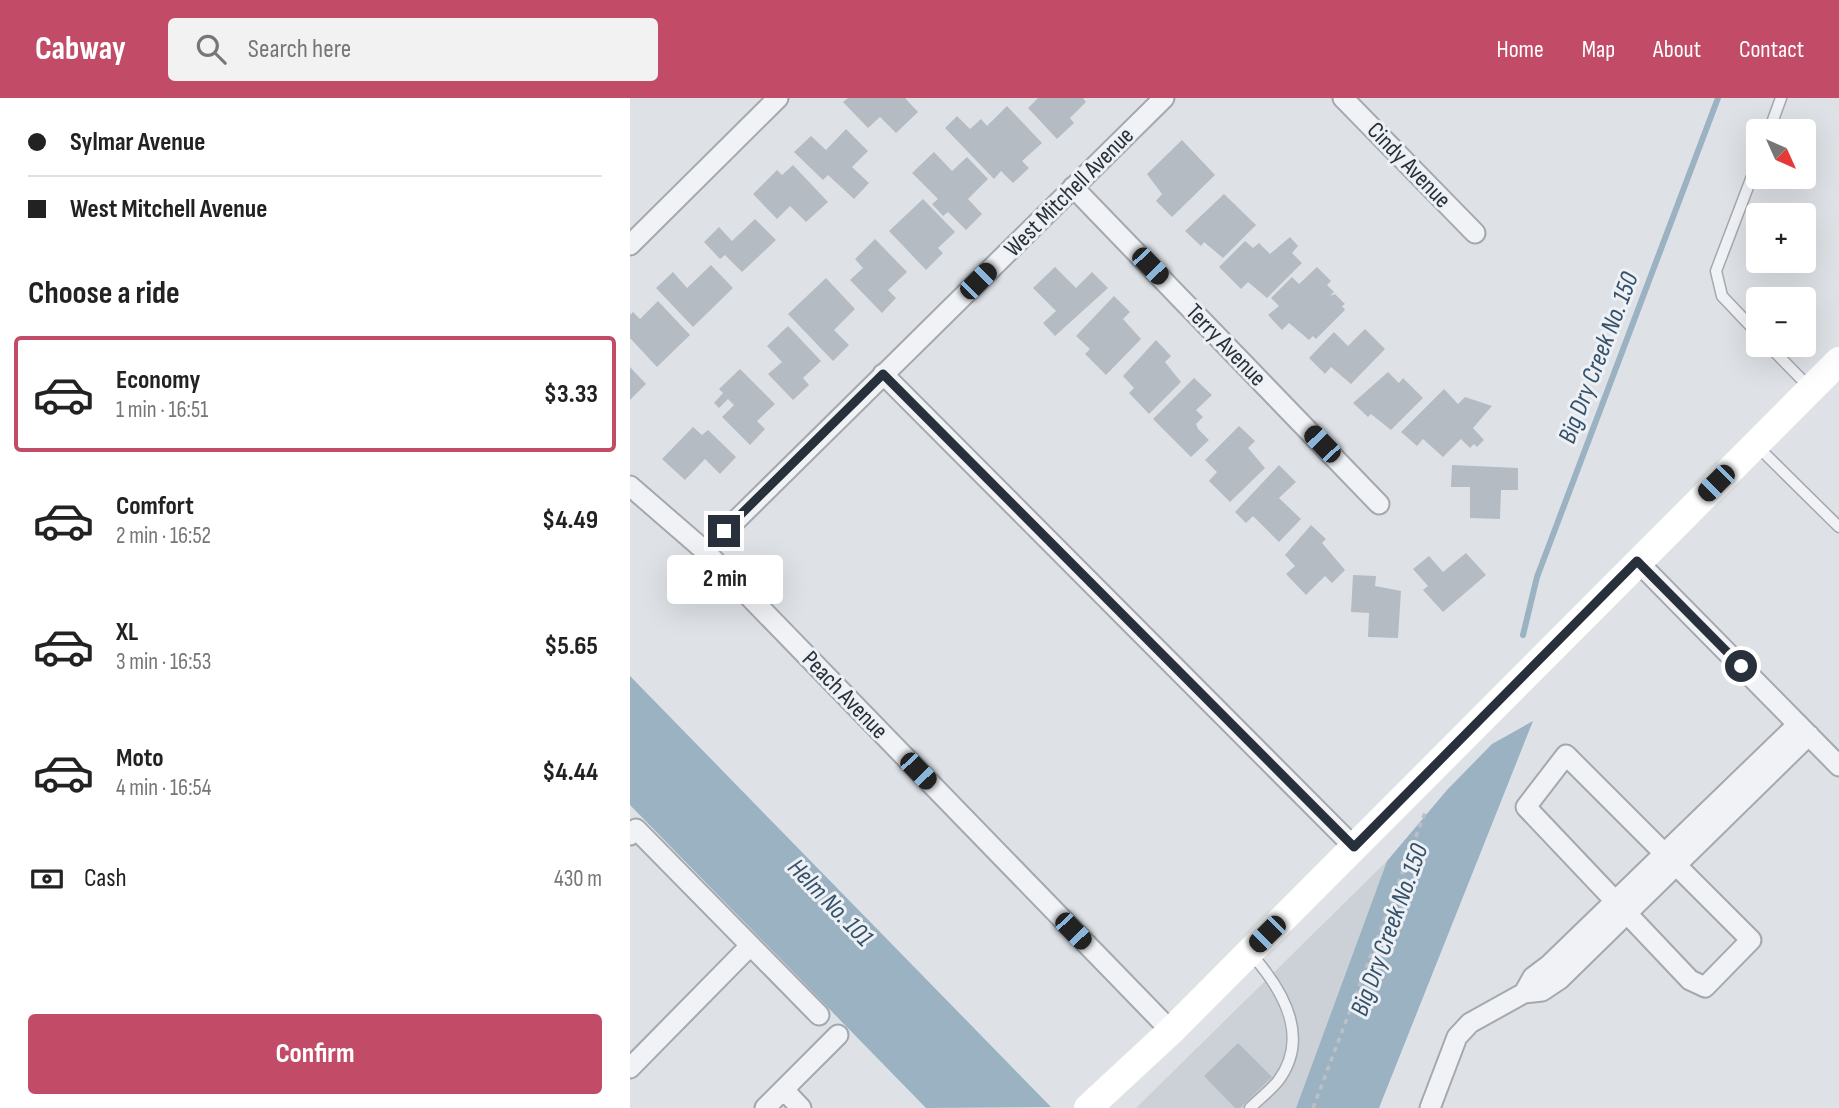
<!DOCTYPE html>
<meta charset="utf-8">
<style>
:root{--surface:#fff;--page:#f2f2f2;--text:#222;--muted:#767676;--line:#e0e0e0;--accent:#c24c68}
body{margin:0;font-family:"Sofia Sans Condensed",sans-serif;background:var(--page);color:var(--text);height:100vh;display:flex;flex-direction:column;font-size:26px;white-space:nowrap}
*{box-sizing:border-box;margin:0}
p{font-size:23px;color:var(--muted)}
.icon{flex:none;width:38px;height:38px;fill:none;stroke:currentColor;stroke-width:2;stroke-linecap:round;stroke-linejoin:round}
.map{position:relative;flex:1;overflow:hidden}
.drawer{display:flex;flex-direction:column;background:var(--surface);width:630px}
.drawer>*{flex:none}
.guide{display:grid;align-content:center;height:154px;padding:0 28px;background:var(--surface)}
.needle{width:46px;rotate:135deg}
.controls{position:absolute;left:1116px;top:21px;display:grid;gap:14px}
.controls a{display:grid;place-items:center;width:70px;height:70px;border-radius:7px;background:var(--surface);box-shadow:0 7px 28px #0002;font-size:35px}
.end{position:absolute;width:32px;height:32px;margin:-16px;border:9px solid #28313b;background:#fff;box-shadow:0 0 0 4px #fff}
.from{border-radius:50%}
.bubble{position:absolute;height:49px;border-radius:7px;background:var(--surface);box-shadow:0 7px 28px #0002;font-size:23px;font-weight:700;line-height:49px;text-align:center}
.car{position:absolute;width:21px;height:42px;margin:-21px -10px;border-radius:9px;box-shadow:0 0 5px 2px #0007;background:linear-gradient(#222 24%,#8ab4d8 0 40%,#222 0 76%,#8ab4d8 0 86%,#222 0)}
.guide b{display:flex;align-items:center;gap:24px;height:66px;font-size:26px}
.guide b+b{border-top:2px solid var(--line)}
.guide i{width:18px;height:18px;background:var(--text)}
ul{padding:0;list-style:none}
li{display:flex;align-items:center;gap:21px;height:116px;margin:0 14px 10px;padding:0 14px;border:4px solid transparent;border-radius:7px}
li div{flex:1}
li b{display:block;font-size:26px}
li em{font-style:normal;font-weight:700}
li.on{border-color:var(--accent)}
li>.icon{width:63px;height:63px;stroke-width:1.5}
h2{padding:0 28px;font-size:32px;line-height:84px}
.pay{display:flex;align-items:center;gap:18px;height:77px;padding:0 28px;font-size:26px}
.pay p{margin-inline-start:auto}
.cta{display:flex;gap:14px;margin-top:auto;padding:14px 28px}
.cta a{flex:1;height:80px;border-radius:7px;background:var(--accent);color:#fff;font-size:28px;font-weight:700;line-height:80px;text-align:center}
header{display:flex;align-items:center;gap:42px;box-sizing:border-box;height:98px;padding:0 35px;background:var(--accent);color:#fff}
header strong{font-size:33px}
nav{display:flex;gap:38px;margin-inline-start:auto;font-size:24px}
.search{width:490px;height:63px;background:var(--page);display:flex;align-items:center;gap:18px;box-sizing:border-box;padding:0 24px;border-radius:7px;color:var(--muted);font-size:26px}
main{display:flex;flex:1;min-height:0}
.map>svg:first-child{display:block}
</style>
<header>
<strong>Cabway</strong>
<div class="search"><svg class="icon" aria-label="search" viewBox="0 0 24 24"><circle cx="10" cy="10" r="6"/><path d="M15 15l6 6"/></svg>Search here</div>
<nav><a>Home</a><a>Map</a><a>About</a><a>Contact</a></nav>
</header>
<main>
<section class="drawer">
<div class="guide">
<b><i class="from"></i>Sylmar Avenue</b>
<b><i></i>West Mitchell Avenue</b>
</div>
<h2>Choose a ride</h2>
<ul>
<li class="on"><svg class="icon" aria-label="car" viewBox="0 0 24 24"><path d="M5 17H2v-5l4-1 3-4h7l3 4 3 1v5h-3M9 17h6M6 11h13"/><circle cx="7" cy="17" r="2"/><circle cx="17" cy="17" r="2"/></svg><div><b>Economy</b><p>1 min · 16:51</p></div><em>$3.33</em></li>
<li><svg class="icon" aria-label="car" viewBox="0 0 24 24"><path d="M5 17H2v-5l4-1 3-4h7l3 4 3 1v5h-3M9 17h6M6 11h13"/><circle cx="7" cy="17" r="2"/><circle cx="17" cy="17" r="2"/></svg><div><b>Comfort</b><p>2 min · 16:52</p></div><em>$4.49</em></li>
<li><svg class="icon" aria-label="car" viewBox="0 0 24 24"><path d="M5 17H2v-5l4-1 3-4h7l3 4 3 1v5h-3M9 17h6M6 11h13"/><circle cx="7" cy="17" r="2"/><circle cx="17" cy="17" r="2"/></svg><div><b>XL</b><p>3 min · 16:53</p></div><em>$5.65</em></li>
<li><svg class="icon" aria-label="car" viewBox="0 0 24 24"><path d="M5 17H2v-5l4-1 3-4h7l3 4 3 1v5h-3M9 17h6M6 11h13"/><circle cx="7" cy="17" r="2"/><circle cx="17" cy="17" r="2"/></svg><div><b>Moto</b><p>4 min · 16:54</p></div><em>$4.44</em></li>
</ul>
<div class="pay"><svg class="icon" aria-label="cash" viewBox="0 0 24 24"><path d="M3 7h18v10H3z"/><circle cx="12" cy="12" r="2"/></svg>Cash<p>430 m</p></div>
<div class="cta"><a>Confirm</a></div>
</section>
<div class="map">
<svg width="1209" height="1010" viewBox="0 0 1209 1010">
<rect width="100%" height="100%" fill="#dee2e6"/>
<!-- built -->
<path fill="#ccd1d7" d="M757,763L666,1010H506Z"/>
<!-- water -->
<path fill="#9bb2c3" d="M0,578L421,1009L296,1010L0,707Z
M903,623L749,1010H666L757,763L817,692L862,646Z"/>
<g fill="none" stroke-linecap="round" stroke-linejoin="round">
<!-- stream -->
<path stroke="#9bb2c3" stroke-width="6" d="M893,537L907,479L1088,0"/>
</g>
<!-- building -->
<path fill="#b5bbc2" d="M218,0H275L288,14L266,35L250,19L238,30L213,4Z
M408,0H453L456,4L440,20L444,25L427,41L398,10Z
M377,8L412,45L392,63L399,70L383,85L371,73L364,81L315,30L327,18L340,31L351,21L357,28Z
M216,31L238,53L222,69L239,85L224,101L198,77L193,82L164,54L181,38L196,52Z
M552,42L585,77L542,119L526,103L532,96L517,76Z
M304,54L322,73L337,59L358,81L338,101L352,116L336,132L318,114L313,118L302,106L308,101L282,75Z
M163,67L198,104L176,124L160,108L147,121L123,96L147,72L152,77Z
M594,96L626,127L593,160L574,144L571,148L555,133Z
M293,101L325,134L308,150L313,155L296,172L259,133Z
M125,121L146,142L112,174L95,157L90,161L74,144L89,129L102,143Z
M660,139L668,148L662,155L672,165L637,200L618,184L611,191L589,169L615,143L623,150L629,145L640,156Z
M245,141L277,174L258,192L266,200L252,215L220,182L233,170L225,161Z
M81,167L103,190L63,229L26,190L43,174L57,190Z
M425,169L446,190L462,174L478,190L425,238L413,225L426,213L403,190Z
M687,169L701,183L697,187L704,194L700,198L705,196L715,206L712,208L715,212L686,241L683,238L679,242L659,225L652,232L638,217L649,208L641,200L662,179L669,186Z
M196,180L225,211L204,232L219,247L203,263L158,216Z
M484,198L500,214L493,221L511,241L476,277L455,256L460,251L446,238Z
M28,203L60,237L27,269L0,240V217L3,214L10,221Z
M158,228L191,263L173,280L179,287L163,302L138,276L152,264L137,248Z
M735,231L755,251L721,286L701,269L695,276L679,260L704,234L718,248Z
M526,242L541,258L535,264L551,284L519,316L499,295L504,290L493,278Z
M0,269L16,286L0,302Z
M110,271L145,306L127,323L135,331L120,347L92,319L104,307L98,301L89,310L84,305L93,295L89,291Z
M758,274L769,285L773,280L793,300L761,332L741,316L738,319L723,305Z
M564,280L582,297L566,312L573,319L566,326L568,331L579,342L561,359L523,321Z
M814,291L828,306L835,299L862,308L843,330L854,342L847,349L844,346L840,350L831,341L813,359L793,341L787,348L771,334Z
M609,328L625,343L618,350L635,370L600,404L579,383L587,374L575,362Z
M63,329L72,337L78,332L106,359L90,376L75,361L55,382L32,361Z
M649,367L666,384L649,400L671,421L649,444L623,418L616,425L605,414Z
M822,367L888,370V392H871L870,421L840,420V389H821Z
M681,427L696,441L692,445L715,472L702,485L695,478L676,497L656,476L665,468L655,457Z
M836,455L856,477L813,514L793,492L798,488L783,471L799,458L813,474Z
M723,477L746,478L745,488L771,493L768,540L738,539L739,515L721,514Z
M608,945L642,979L610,1010H605L574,978Z"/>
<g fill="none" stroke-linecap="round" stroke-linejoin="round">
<!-- service casing -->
<g stroke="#a4a9af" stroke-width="13">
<path id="service" d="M1139,33L1151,0
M1129,60L1086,173L1092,198L1129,237
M1138,247L1179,289
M1127,348L1209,429
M620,1010C629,1001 640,993 648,983C681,939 653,892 622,857"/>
</g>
<!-- minor casing -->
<g stroke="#a4a9af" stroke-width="23">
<path id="minor" d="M713,0L845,135
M443,89L749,406
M0,147L148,0
M253,276L724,749
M0,388L75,453L541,933
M75,453L534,0
M1007,463L1209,668
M936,657L1121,842L1075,889L1060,882L896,709Z
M0,737L6,731L189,917
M894,895L903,879L919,867L1168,626
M0,970L120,848
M154,992L171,1010
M135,1010L208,937
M800,1010L827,939L840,925L894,895L912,893L930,881L1179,637"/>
</g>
<!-- path -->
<path stroke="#bcc0c5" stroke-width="3.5" stroke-dasharray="5 5" stroke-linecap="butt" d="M683,1010L796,712"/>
<!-- service -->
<use href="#service" stroke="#f0f2f5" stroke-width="10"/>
<!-- minor -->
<use href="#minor" stroke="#f0f2f5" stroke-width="19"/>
<!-- secondary -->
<path stroke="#fff" stroke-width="28" d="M458,1010L541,933L1209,263"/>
</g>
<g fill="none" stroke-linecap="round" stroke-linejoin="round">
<!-- route -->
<path stroke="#28313b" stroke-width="9" d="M94,433L253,276L724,749L1007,463L1111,568"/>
</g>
<g text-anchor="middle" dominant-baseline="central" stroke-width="6" stroke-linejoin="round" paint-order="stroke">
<!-- street labels -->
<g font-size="24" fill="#28313b" stroke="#edf0f4">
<text transform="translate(779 67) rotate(46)">Cindy Avenue</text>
<text transform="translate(439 94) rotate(-45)">West Mitchell Avenue</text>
<text transform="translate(596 247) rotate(46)">Terry Avenue</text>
<text transform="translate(215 597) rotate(46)">Peach Avenue</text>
</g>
<!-- water labels -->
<g font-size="26" font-style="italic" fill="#36526b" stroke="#edf0f4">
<text transform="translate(969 260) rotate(-69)">Big Dry Creek No. 150</text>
<text transform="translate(200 805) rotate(46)">Helm No. 101</text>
<text transform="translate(760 832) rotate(-70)">Big Dry Creek No. 150</text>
</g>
</g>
</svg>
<div class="controls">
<a><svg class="needle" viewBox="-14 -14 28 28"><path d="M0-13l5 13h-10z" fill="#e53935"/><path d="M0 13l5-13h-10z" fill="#767676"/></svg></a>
<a>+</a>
<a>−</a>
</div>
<i class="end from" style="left:1111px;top:568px"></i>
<i class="end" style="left:94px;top:433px"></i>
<div class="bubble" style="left:37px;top:457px;width:116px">2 min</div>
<i class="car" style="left:520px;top:168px;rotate:136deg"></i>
<i class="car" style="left:348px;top:183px;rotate:45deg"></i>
<i class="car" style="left:692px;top:346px;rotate:316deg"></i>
<i class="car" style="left:1086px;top:385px;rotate:225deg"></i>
<i class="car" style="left:288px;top:673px;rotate:136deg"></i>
<i class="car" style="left:443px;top:833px;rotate:136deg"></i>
<i class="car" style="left:637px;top:836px;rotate:225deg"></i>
</div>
</main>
